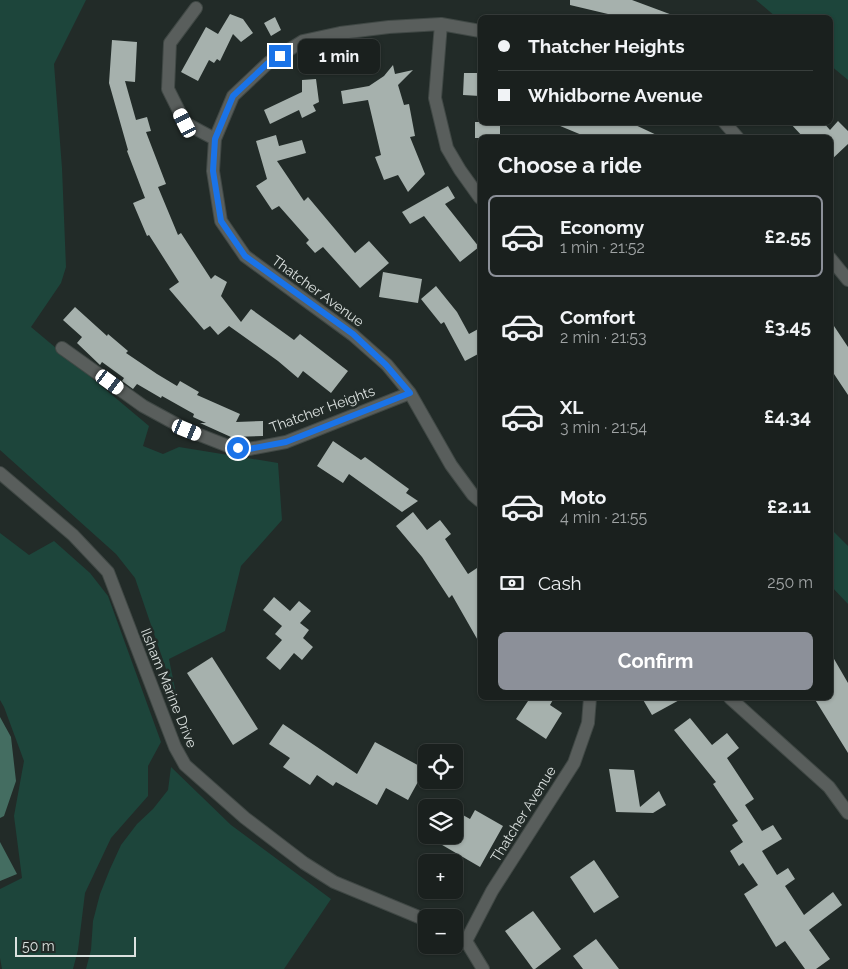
<!DOCTYPE html>
<meta charset="utf-8">
<style>
:root{--surface:#1a201e;--page:#232827;--text:#f1f3f6;--muted:#9fa3a4;--line:#383e3c;--accent:#8c9099}
body{margin:0;font-family:Raleway,sans-serif;background:var(--page);color:var(--text);height:100vh;display:flex;flex-direction:column;font-size:19px;white-space:nowrap}
*{box-sizing:border-box;margin:0}
p{font-size:16px;color:var(--muted)}
.icon{flex:none;width:28px;height:28px;fill:none;stroke:currentColor;stroke-width:2;stroke-linecap:round;stroke-linejoin:round}
.map{position:relative;flex:1;overflow:hidden}
.sheet{position:absolute;left:478px;top:135px;width:355px;height:565px;display:flex;flex-direction:column;background:var(--surface);border-radius:8px;box-shadow:0 1px 4px #0004,0 0 0 1px var(--line)}
.sheet>*{flex:none}
.top-card{position:absolute;left:478px;top:15px;width:355px;height:110px;border-radius:8px;box-shadow:0 1px 4px #0004,0 0 0 1px var(--line);display:grid;align-content:center;height:110px;padding:0 20px;background:var(--surface)}
.buttons{position:absolute;left:418px;top:744px;display:grid;gap:10px}
.buttons a{display:grid;place-items:center;width:45px;height:45px;border-radius:8px;background:var(--surface);box-shadow:0 1px 4px #0004,0 0 0 1px var(--line);font-size:25px}
.scale{position:absolute;left:15px;bottom:12px;width:121px;box-sizing:border-box;padding-left:5px;border:2px solid #dbe1df;border-top:0;font-size:14px;line-height:18px;white-space:nowrap;color:#dbe1df;-webkit-text-stroke:4px #222b28;paint-order:stroke}
.end{position:absolute;width:22px;height:22px;margin:-11px;border:6px solid #1a73e8;background:#fff;box-shadow:0 0 0 2px #fff}
.from{border-radius:50%}
.bubble{position:absolute;height:35px;border-radius:8px;background:var(--surface);box-shadow:0 1px 4px #0004,0 0 0 1px var(--line);font-size:16px;font-weight:700;line-height:35px;text-align:center}
.car{position:absolute;width:15px;height:30px;margin:-15px -8px;border-radius:6px;box-shadow:0 0 4px 1px #0007;background:linear-gradient(#fff 24%,#345 0 40%,#fff 0 76%,#345 0 86%,#fff 0)}
.top-card b{display:flex;align-items:center;gap:18px;height:48px;font-size:19px}
.top-card b+b{border-top:1px solid var(--line)}
.top-card i{width:12px;height:12px;background:var(--text)}
ul{padding:0;list-style:none}
li{display:flex;align-items:center;gap:15px;height:82px;margin:0 10px 8px;padding:0 10px;border:2px solid transparent;border-radius:8px}
li div{flex:1}
li b{display:block;font-size:19px}
li em{font-style:normal;font-weight:700}
li.active{border-color:var(--accent)}
li>.icon{width:45px;height:45px;stroke-width:1.5}
h2{padding:0 20px;font-size:22px;line-height:60px}
.pay{display:flex;align-items:center;gap:12px;height:55px;padding:0 20px;font-size:19px}
.pay p{margin-inline-start:auto}
.action{display:flex;gap:10px;margin-top:auto;padding:10px 20px}
.action a{flex:1;height:58px;border-radius:8px;background:var(--accent);color:#fff;font-size:20px;font-weight:700;line-height:58px;text-align:center}
.map>svg:first-child{display:block}
</style>
<div class="map">
<svg width="848" height="969" viewBox="0 0 848 969">
<rect width="100%" height="100%" fill="#222b28"/>
<!-- green -->
<path fill="#1d453b" d="M0,0H86L54,64L62,168L66,267L61,283L31,327L149,426L143,446L163,454L179,447L278,463L282,520L241,566L225,631L169,659L178,704L135,578L116,554L0,450Z
M756,0H848V80L830,65V18L776,17Z
M830,528L848,546V604L830,585Z
M0,533L29,555L54,541L90,573L108,596L161,742L148,766V796L111,838L85,893L78,950L73,969H2L0,958V889L22,878L14,816L24,761L4,707L0,700Z
M171,767L231,825L331,899L284,969H86L91,950L93,921L100,894L110,869L121,845L137,824L153,809L168,790Z"/>
<!-- water -->
<path fill="#446d61" d="M0,717L11,737L16,781L4,816L0,818Z
M0,842L17,874L0,881Z"/>
<!-- building -->
<path fill="#a6b1ad" d="M570,0H632L675,16V18H607L608,14L570,5Z
M230,14L243,19L253,33L241,42L233,34L220,61L217,59L214,63L209,60L198,81L181,72L206,27L218,34Z
M275,17L281,30L271,36L264,23Z
M112,40L137,42L135,82L125,81L136,120L147,117L151,131L146,132L166,184L158,187L178,235L181,233L211,279L215,275L227,282L221,296L241,322L251,309L294,340L300,334L348,371L331,393L303,371L298,378L278,361L229,326L218,335L210,326L204,330L169,289L179,282L149,235L147,236L133,203L145,198L127,151L128,150L109,83Z
M393,65L395,74L413,70L398,85L404,105L409,104L415,136L410,137L425,174L408,192L398,175L384,180L375,157L381,155L368,100L343,104L341,91L369,86L384,76Z
M464,73H480V96L463,95Z
M316,79L319,102L313,105L316,111L302,118L299,110L270,124L264,110L302,92V80Z
M838,121L848,131V144L830,161V138H804L789,122H823L830,130Z
M475,122H500V138H475Z
M629,122L663,138H589L553,123Z
M276,135L279,146L302,140L306,153L277,161L304,201L308,197L355,253L369,241L389,263L360,288L323,247L315,253L306,243L309,240L279,206L272,210L256,186L267,179L256,141Z
M448,186L455,198L445,204L479,247L460,262L424,216L410,224L402,212Z
M383,272L422,279L418,303L379,297Z
M436,286L457,312L469,334L480,328V353L465,361L444,322L441,324L421,299Z
M75,307L107,336L108,334L128,351L126,353L157,374L177,386L180,381L199,392L197,395L240,414L236,422L263,421V436L231,437L200,423H206L193,417L194,414L162,396L161,398L137,384L133,389L122,381L124,378L102,362L100,365L77,343L82,337L63,320Z
M830,320L848,347V395L830,368Z
M333,441L361,460L365,457L409,489L406,493L418,501L402,512L349,474L343,483L317,466Z
M413,512L427,530L440,520L451,534L445,539L468,574L480,566V644L452,595L449,598L422,557L396,526Z
M274,597L290,611L299,601L311,611L300,623L309,630L303,638L313,647L302,660L294,653L280,670L266,658L282,640L275,634L282,626L263,610Z
M830,652L848,683V753L814,698H830Z
M212,657L258,729L233,745L187,673Z
M530,698H554L550,705L562,713L546,739L516,719Z
M642,698H683L652,715Z
M690,718L712,745L727,733L739,748L727,758L754,799L745,805L762,831L773,825L782,839L762,851L777,875L788,868L795,879L785,886L804,915L833,892L842,905L809,930L830,959L816,969H805L785,941L776,947L744,894L758,885L743,863L739,866L730,851L743,842L732,825L738,821L713,784L716,782L674,730Z
M283,724L357,774L375,742L425,769L408,800L386,788L377,805L336,782L333,786L317,775L310,785L283,767L290,758L269,744Z
M609,769L634,770L640,807L659,791L666,805L653,813L616,812Z
M454,810L470,819L475,810L503,826L480,867L425,835H454Z
M594,860L619,897L594,913L570,877Z
M533,911L561,949L535,969H533L505,931Z
M596,939L619,969H583L573,956Z"/>
<g fill="none" stroke-linecap="round" stroke-linejoin="round">
<!-- minor casing -->
<g stroke="#404845" stroke-width="14">
<path id="minor" d="M196,8L170,43L168,89L185,123L215,139
M441,24L435,98L447,148L460,170L480,198
M480,31L441,24L389,27L340,33L303,41L268,63L233,96L215,139L213,171L221,221L245,256L353,335L387,365L410,393L451,465L473,495L480,501
M724,122L738,138
M830,258L848,280
M62,348L143,406L187,430L228,446L249,449L286,442L410,393
M0,473L73,535L108,572L175,747L185,765L245,818L304,863L334,882L426,920
M730,698L829,787L848,813
M454,933L466,941L483,969
M466,941L492,891L574,763L588,723L590,698"/>
</g>
<!-- minor -->
<use href="#minor" stroke="#595e5c" stroke-width="12"/>
</g>
<g fill="none" stroke-linecap="round" stroke-linejoin="round">
<!-- route -->
<path stroke="#1a73e8" stroke-width="6" d="M238,448L249,449L286,442L410,393L386,365L353,334L245,256L221,221L213,171L215,139L233,96L268,63L280,56"/>
</g>
<g text-anchor="middle" dominant-baseline="central" stroke-width="5" stroke-linejoin="round" paint-order="stroke">
<!-- street labels -->
<g font-size="14" fill="#dbe1df" stroke="#222b28">
<text transform="translate(318 291) rotate(36)">Thatcher Avenue</text>
<text transform="translate(322 409) rotate(-20)">Thatcher Heights</text>
<text transform="translate(169 688) rotate(68)">Ilsham Marine Drive</text>
<text transform="translate(523 814) rotate(-58)">Thatcher Avenue</text>
</g>
</g>
</svg>
<div class="buttons">
<a><svg class="icon" aria-label="locate" viewBox="0 0 24 24"><circle cx="12" cy="12" r="6"/><path d="M12 2v4M12 18v4M2 12h4M18 12h4"/></svg></a>
<a><svg class="icon" aria-label="layers" viewBox="0 0 24 24"><path d="M12 4l9 5-9 5-9-5zM3 14l9 5 9-5"/></svg></a>
<a>+</a>
<a>−</a>
</div>
<div class="scale">50 m</div>
<i class="end from" style="left:238px;top:448px"></i>
<i class="end" style="left:280px;top:56px"></i>
<div class="bubble" style="left:298px;top:39px;width:82px">1 min</div>
<i class="car" style="left:185px;top:123px;rotate:333deg"></i>
<i class="car" style="left:110px;top:382px;rotate:126deg"></i>
<i class="car" style="left:187px;top:430px;rotate:112deg"></i>
<div class="top-card">
<b><i class="from"></i>Thatcher Heights</b>
<b><i></i>Whidborne Avenue</b>
</div>
<section class="sheet">
<h2>Choose a ride</h2>
<ul>
<li class="active"><svg class="icon" aria-label="car" viewBox="0 0 24 24"><path d="M5 17H2v-5l4-1 3-4h7l3 4 3 1v5h-3M9 17h6M6 11h13"/><circle cx="7" cy="17" r="2"/><circle cx="17" cy="17" r="2"/></svg><div><b>Economy</b><p>1 min · 21:52</p></div><em>£2.55</em></li>
<li><svg class="icon" aria-label="car" viewBox="0 0 24 24"><path d="M5 17H2v-5l4-1 3-4h7l3 4 3 1v5h-3M9 17h6M6 11h13"/><circle cx="7" cy="17" r="2"/><circle cx="17" cy="17" r="2"/></svg><div><b>Comfort</b><p>2 min · 21:53</p></div><em>£3.45</em></li>
<li><svg class="icon" aria-label="car" viewBox="0 0 24 24"><path d="M5 17H2v-5l4-1 3-4h7l3 4 3 1v5h-3M9 17h6M6 11h13"/><circle cx="7" cy="17" r="2"/><circle cx="17" cy="17" r="2"/></svg><div><b>XL</b><p>3 min · 21:54</p></div><em>£4.34</em></li>
<li><svg class="icon" aria-label="car" viewBox="0 0 24 24"><path d="M5 17H2v-5l4-1 3-4h7l3 4 3 1v5h-3M9 17h6M6 11h13"/><circle cx="7" cy="17" r="2"/><circle cx="17" cy="17" r="2"/></svg><div><b>Moto</b><p>4 min · 21:55</p></div><em>£2.11</em></li>
</ul>
<div class="pay"><svg class="icon" aria-label="cash" viewBox="0 0 24 24"><path d="M3 7h18v10H3z"/><circle cx="12" cy="12" r="2"/></svg>Cash<p>250 m</p></div>
<div class="action"><a>Confirm</a></div>
</section>
</div>
